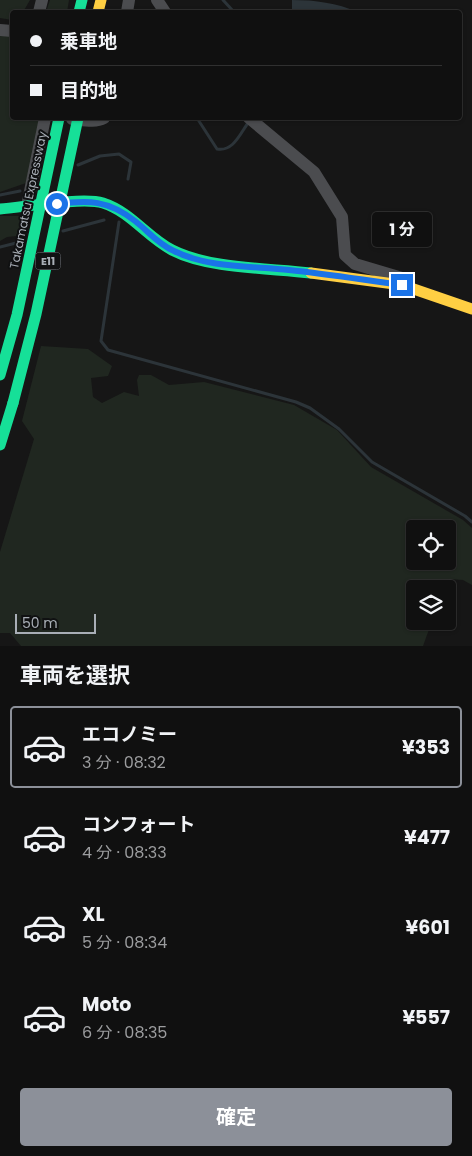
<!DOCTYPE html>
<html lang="ja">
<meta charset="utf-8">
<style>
:root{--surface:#101010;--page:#1e1e1e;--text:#f1f3f6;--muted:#9c9d9f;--line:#303030;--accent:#8c9099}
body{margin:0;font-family:Poppins,"Noto Sans JP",sans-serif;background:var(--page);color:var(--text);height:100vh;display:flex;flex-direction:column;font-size:19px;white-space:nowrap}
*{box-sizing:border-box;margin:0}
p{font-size:16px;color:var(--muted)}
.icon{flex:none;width:28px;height:28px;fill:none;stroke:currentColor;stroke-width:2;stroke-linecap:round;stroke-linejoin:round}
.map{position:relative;height:646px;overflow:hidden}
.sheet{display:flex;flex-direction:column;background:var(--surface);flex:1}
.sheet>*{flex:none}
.banner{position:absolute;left:10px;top:10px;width:452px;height:110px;border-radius:5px;box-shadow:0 1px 4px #0004,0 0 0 1px var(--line);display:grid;align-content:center;height:110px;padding:0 20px;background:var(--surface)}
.tools{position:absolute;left:406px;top:520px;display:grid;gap:10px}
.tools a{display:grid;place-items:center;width:50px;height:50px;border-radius:5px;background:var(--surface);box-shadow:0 1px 4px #0004,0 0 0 1px var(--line);font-size:25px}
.scale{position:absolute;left:15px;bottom:12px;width:81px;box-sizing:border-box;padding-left:5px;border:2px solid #a8aeb6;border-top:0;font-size:14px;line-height:18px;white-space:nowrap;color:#a8aeb6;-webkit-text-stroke:4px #101112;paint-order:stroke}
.end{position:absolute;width:22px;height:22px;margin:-11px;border:6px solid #1a73e8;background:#fff;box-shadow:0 0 0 2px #fff}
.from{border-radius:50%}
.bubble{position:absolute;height:35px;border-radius:5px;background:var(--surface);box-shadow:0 1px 4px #0004,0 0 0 1px var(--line);font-size:16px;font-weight:700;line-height:35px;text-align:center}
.banner b{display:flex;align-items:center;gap:18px;height:48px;font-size:19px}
.banner b+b{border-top:1px solid var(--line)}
.banner i{width:12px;height:12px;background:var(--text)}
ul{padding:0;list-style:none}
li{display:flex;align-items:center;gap:15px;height:82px;margin:0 10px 8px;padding:0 10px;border:2px solid transparent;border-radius:5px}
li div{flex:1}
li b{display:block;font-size:19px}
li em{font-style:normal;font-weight:700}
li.selected{border-color:var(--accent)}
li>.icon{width:45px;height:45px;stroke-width:1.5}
h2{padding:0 20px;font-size:22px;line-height:60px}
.action{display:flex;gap:10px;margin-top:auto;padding:10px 20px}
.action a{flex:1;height:58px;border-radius:5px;background:var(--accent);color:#fff;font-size:20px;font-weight:700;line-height:58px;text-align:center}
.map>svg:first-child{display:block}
</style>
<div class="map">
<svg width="472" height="646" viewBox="0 0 472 646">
<rect width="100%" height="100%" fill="#161616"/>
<!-- green -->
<path fill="#202720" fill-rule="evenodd" d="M0,0H30L23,12H12V20L0,18Z
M50,0H69L67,12H46Z
M0,36H12V118H36L40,121L26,183L0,192Z
M0,216H21L28,224L26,235L7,237L0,241Z
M41,346L88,349L112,366L108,376L91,378L93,397L102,403L124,392L139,396L137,380L139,375H151L169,385L204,382L294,405L337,430L371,467L463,520L472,528V585L463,580L449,579L445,589H415V621H432L423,646H21L10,633H0V552L34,439L22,421ZM415,529H448V561H415Z"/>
<!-- water -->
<path fill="#2c3439" d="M292,0C316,0 336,3 358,12H292Z"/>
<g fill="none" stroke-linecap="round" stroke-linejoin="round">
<!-- stream -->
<path stroke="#2c3439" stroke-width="3" d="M223,0L234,12
M197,118L217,149C233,152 240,134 248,123
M78,165L100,156L119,154L131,162L128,179
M0,195L20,191
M119,222L101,341L108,350L296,402L310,408L339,429L372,462L465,516L472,522
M63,231L104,220
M0,247L24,241"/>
<!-- street -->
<path stroke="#4b4c4f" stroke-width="12" d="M157,0L165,12
M39,12L42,0
M127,12L129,0
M0,30L12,31
M249,118L314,172L342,217L345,255L355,264L402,278
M72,119C83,120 95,123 104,118
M27,206L45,118"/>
<!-- fast -->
<path stroke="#16e098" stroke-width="11" d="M79,12L82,0
M0,209C24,207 83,197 103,203C131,212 147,237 172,250C209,269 269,268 311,273
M0,445L13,403"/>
<!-- slow -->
<path stroke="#ffcf43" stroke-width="11" d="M98,12L101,0
M311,273L402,285L472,309"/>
<!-- fast-bridge -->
<path stroke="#16e098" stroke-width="11" d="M0,375L17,315L59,118
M13,403L36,314L78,118"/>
</g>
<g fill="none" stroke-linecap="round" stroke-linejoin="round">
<!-- route -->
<path stroke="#1a73e8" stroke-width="6" d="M57,204C89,200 108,200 135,221C148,231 158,244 174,251C208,268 252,266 289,270C327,274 364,280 402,285"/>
</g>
<g text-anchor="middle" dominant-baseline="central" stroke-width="4" stroke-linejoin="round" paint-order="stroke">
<!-- shield labels -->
<rect fill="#101112" stroke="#7a7f85" stroke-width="1" x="35.5" y="252.5" width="25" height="17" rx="4"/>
<g font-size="11" font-weight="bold" fill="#a8aeb6">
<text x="48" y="261">E11</text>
</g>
<!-- street labels -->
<g font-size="12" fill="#a8aeb6" stroke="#101112">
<text transform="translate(28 200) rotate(-78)">Takamatsu Expressway</text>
</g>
</g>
</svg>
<div class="tools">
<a><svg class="icon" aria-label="locate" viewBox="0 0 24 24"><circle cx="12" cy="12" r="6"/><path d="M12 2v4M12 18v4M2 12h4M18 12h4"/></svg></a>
<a><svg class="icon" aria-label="layers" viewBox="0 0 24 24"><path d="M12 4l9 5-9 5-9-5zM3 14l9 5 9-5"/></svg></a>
</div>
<div class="scale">50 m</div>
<i class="end from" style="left:57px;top:204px"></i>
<i class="end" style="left:402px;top:285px"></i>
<div class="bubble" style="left:372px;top:212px;width:60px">1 分</div>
<div class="banner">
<b><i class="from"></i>乗車地</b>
<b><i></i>目的地</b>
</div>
</div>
<section class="sheet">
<h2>車両を選択</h2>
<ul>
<li class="selected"><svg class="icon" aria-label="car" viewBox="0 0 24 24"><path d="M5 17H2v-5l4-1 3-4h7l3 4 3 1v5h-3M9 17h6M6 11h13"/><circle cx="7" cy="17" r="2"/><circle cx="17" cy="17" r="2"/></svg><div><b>エコノミー</b><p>3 分 · 08:32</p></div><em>¥353</em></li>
<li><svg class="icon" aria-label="car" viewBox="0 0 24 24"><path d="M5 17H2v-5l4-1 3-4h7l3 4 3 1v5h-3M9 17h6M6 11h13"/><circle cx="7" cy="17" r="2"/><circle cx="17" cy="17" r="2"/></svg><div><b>コンフォート</b><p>4 分 · 08:33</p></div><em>¥477</em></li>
<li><svg class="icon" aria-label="car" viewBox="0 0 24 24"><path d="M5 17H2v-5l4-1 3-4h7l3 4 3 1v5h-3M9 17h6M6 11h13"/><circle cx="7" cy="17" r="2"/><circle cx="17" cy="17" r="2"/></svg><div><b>XL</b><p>5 分 · 08:34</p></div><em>¥601</em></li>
<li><svg class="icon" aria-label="car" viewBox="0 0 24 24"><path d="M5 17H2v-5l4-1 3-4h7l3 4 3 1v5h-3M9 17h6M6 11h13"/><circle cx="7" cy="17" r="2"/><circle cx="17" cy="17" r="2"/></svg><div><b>Moto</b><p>6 分 · 08:35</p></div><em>¥557</em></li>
</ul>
<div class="action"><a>確定</a></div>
</section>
